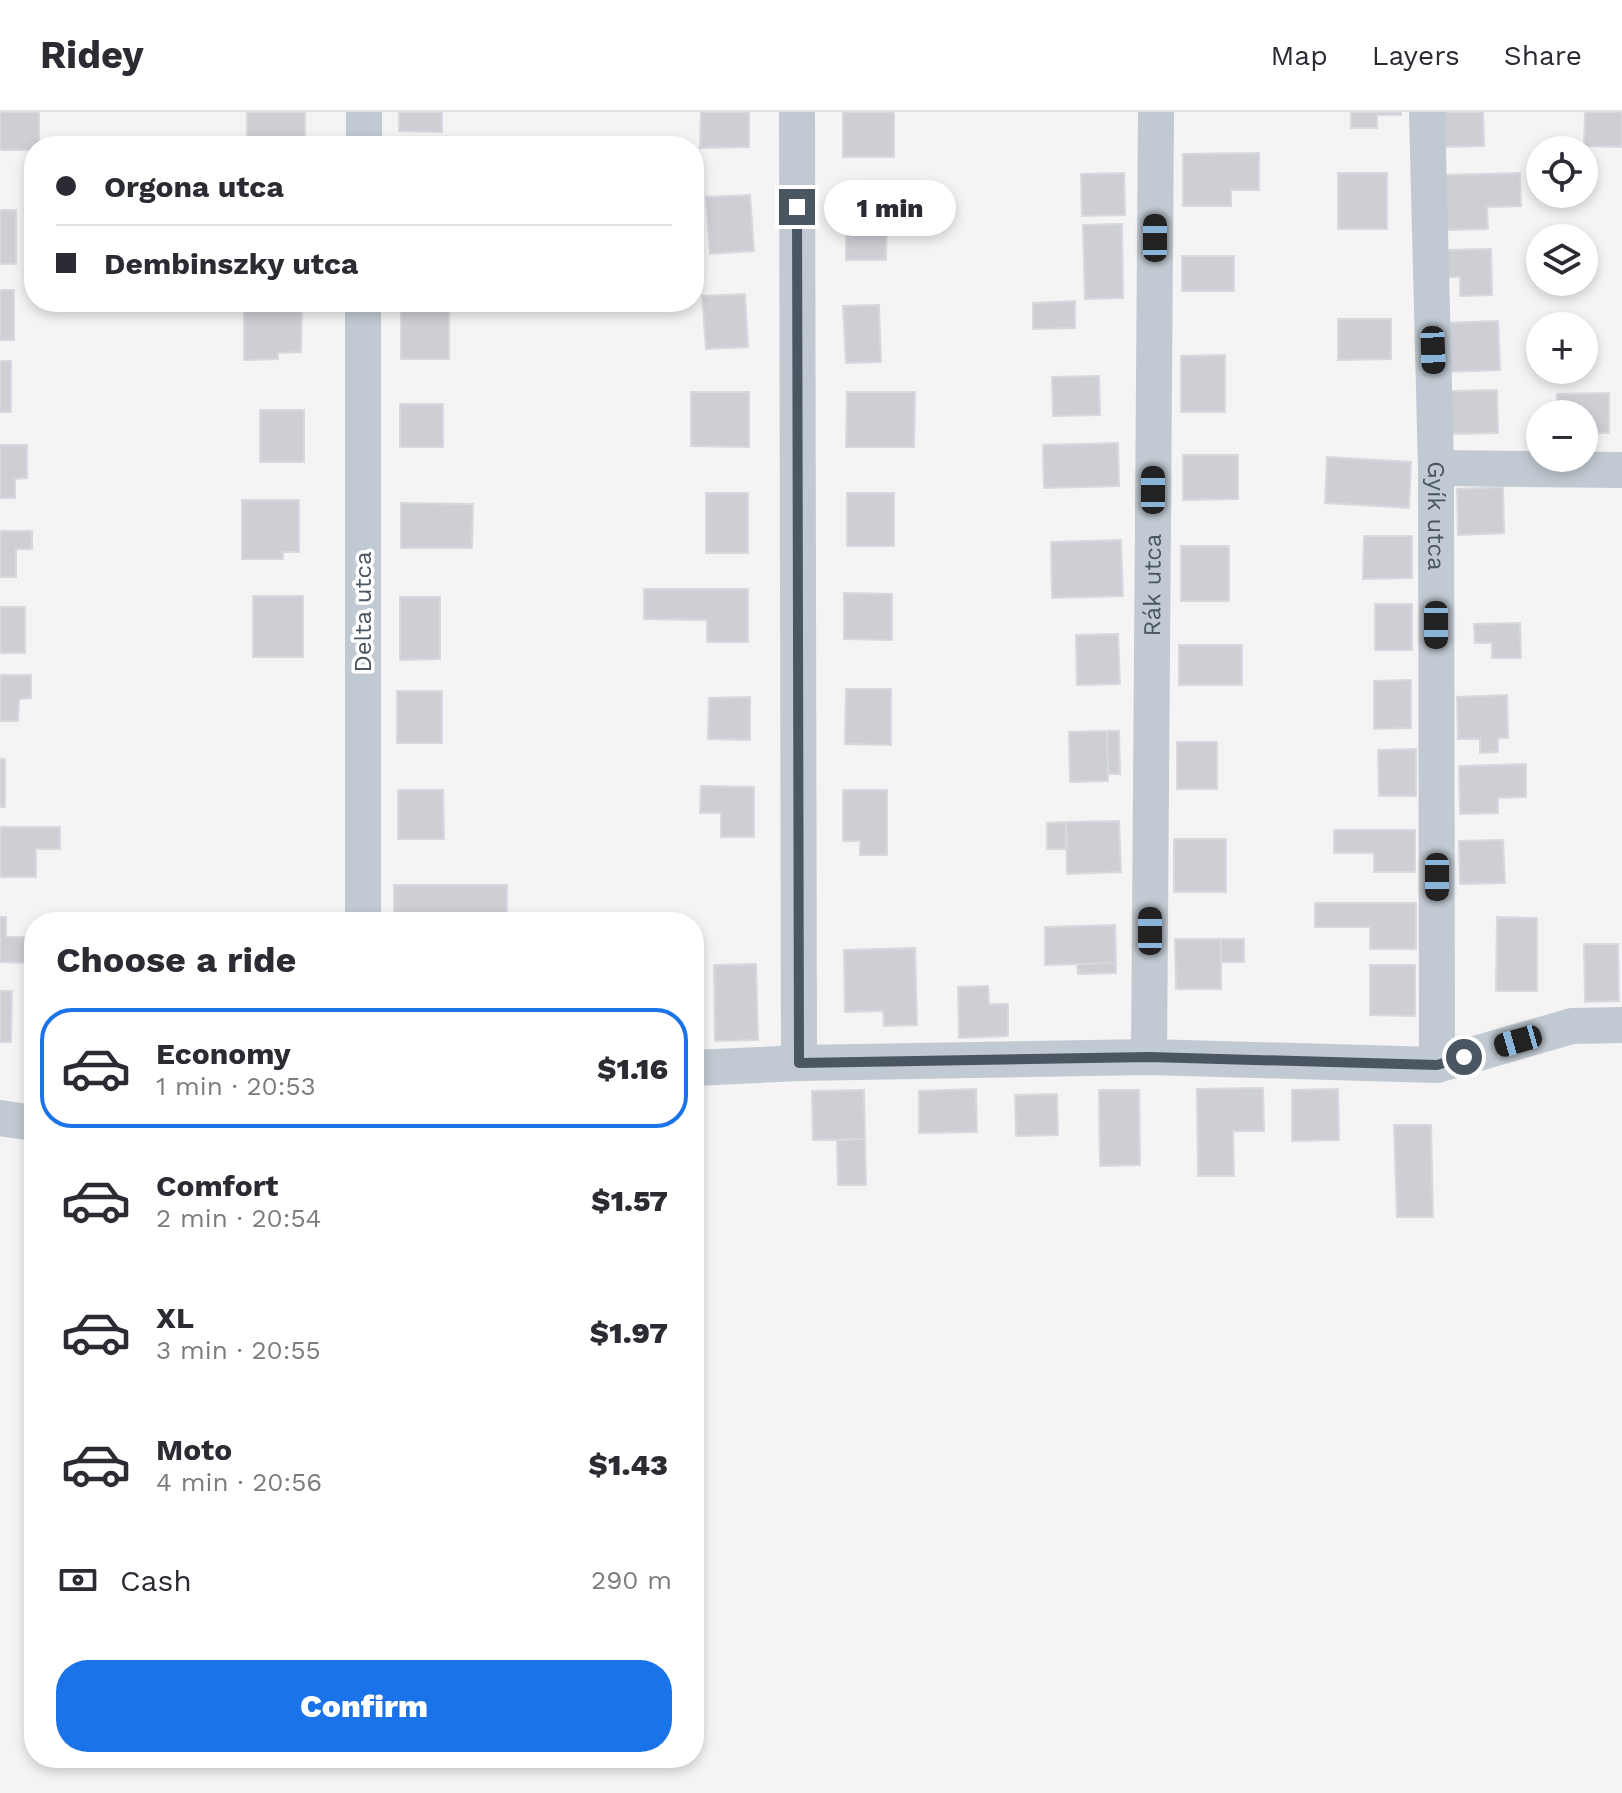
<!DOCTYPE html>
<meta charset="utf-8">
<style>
:root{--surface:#fff;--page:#f2f2f3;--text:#2b2b33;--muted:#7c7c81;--line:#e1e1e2;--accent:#1a73e8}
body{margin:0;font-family:"Work Sans",sans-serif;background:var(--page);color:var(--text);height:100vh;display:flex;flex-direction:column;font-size:30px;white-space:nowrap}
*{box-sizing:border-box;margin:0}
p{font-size:26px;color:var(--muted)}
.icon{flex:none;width:44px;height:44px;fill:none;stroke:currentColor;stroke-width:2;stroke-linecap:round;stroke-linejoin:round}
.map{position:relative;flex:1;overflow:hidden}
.side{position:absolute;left:24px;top:800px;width:680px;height:856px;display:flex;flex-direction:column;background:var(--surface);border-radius:32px;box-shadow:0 4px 12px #0003}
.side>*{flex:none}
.banner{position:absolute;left:24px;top:24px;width:680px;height:176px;border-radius:32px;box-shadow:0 4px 12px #0003;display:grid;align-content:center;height:176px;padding:0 32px;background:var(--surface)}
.buttons{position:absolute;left:1526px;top:24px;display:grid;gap:16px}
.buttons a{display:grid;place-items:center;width:72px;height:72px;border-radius:50%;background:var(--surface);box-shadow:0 4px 12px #0003;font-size:40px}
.end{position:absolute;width:36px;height:36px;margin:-18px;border:10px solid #4a5661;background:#fff;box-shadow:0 0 0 4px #fff}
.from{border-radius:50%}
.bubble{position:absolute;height:56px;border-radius:28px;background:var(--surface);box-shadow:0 4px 12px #0003;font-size:26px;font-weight:800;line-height:56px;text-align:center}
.car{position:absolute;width:24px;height:48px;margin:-24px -12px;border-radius:10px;box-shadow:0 0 6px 2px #0007;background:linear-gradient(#222 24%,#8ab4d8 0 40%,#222 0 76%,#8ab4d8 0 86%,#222 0)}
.banner b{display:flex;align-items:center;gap:28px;height:76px;font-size:30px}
.banner b+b{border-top:2px solid var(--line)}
.banner i{width:20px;height:20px;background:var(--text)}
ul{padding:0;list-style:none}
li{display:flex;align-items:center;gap:24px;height:120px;margin:0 16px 12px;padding:0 16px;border:4px solid transparent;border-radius:32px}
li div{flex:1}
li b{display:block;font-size:30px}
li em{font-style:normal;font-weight:800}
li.active{border-color:var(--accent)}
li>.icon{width:72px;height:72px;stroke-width:1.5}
h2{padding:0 32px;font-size:36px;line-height:96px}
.pay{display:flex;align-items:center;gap:20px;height:88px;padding:0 32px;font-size:30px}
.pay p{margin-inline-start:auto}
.cta{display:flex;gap:16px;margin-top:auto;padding:16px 32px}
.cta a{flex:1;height:92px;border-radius:32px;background:var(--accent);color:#fff;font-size:32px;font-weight:800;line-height:92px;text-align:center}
header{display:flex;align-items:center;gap:48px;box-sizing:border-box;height:112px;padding:0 40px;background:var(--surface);border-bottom:2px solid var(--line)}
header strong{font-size:38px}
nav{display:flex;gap:44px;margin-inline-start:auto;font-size:28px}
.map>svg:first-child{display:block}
</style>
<header>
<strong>Ridey</strong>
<nav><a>Map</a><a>Layers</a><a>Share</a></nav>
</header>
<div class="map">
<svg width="1622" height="1681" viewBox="0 0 1622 1681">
<rect width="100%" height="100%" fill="#f5f3f3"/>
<!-- building -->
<path fill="#cdcfd5" stroke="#d7d9de" stroke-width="2" d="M0,0H39V34H34V38H0Z
M247,0H305V33H247Z
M399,0H442V20L399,19Z
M701,0H749V35L700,36Z
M843,0H894V45H843Z
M1351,0H1401V3H1377V16H1351Z
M1442,0H1483L1484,34L1443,35Z
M1585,0H1622V35L1584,34Z
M1259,41V78H1231V94H1183V42Z
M1124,61L1125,103L1082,104L1081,62Z
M1338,61H1387V117H1338Z
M1520,61L1521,94L1487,95L1488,117L1444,118L1443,63Z
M750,83L754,139L710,142L706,85Z
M846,83H887L886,148H846Z
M0,98H16V152H0Z
M1122,112L1123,186L1085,187L1083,113Z
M1491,137L1492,183L1460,184V165H1445L1444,138Z
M1182,144H1234V179H1182Z
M0,178H14V228H0Z
M745,182L748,235L706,237L702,184Z
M1075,189V216L1033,217V191Z
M244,191H302L301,240L278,241V247L244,248Z
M449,191V247H401V192Z
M879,193L881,250L846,251L843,194Z
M1338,207H1391V247L1338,248Z
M1498,209L1500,258L1447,260L1445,211Z
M1225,243V300H1181V244Z
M0,249H11V300H0Z
M1099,264L1100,303L1053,304L1052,265Z
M1497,278L1498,321L1451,322L1450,279Z
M691,280H749V335L691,334Z
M847,280H915L914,335H846Z
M1609,281V321H1584V302H1557V282Z
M400,292H443V335H400Z
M260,298H304V350H260Z
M1118,331L1119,374L1044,376L1043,333Z
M0,333H27V366L15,367V386H0Z
M1183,343H1238V387L1183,388Z
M1327,345L1411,350L1409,396L1325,391Z
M1503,375L1504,421L1458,423L1457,377Z
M706,381H748V441H706Z
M847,381H894V434H847Z
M242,388H299V440H283V447H242Z
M401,391L473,392L472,436H401Z
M0,419H32V437H16V465H0Z
M1364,424H1412V466L1363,467Z
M1121,428L1123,484L1052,486L1051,430Z
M1181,434H1229V489H1181Z
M644,477H748V530H707V508L644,507Z
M844,481L892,482V528L844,527Z
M253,484H303V545H253Z
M400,485H440V547L400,548Z
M1375,492H1412V538H1375Z
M0,495H25V541H0Z
M1520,511L1521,546H1492V531H1475L1474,512Z
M1118,522L1120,572L1077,573L1076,523Z
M1179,533H1242V573H1179Z
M0,563H31V586L19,587L18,609H0Z
M1411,568V616L1374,617V569Z
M846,577H891V633L845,632Z
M397,579H442V631H397Z
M1507,583L1508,626H1498V640L1480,641V627H1458L1457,585Z
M750,585V628L708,627L709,586Z
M1107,619H1119L1120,662H1108Z
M1107,619L1108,669L1070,670L1069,620Z
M1177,630H1217V677H1177Z
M1416,637V684H1379L1378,638Z
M0,647H5V695H0Z
M1526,652V685L1498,686V701L1460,702L1459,654Z
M701,674L754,675V725H721V701H700Z
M398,678H443L444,727H398Z
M843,678H887V743H860V729H843Z
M1119,709L1121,760L1067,762L1066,710Z
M1066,710L1067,737H1047V711Z
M0,715H60V737H36V765H0Z
M1334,718H1415V760H1374V741H1334Z
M1174,727H1226V780H1174Z
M1503,728L1505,771L1460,772L1459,729Z
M394,773H507V807H394Z
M1315,791H1416V837H1370V815H1315Z
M0,805H6V825H26V851L0,850Z
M1497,805L1537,806V879H1496Z
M1115,813L1116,851L1045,853V815Z
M1175,827H1221V877H1176Z
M1221,827H1244V850H1221Z
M1584,832H1618L1619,889L1585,890Z
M915,836L917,913L884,914L883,899L845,900L844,838Z
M1116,851V861L1078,862L1077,852Z
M756,852L758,928L715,929L714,853Z
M1370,853H1415V904L1370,903Z
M988,874L989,892H1008V924L959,926L958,875Z
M0,879H12L11,930H0Z
M1263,976L1264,1019H1233L1234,1064H1198L1197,977Z
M976,977L977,1020L919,1021V979Z
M1338,977L1339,1028L1292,1029V978Z
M864,978L865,1027L813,1028L812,979Z
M1099,978H1139L1140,1053L1100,1054Z
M1057,982L1058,1023L1016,1024L1015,983Z
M1394,1013H1431L1433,1105H1397Z
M865,1027L866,1073H838L837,1028Z"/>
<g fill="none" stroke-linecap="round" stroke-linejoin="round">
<!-- minor -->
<g stroke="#c1cad2" stroke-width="36">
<path d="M797,0L799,951"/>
<path id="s1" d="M1427,0L1436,356L1437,953"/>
<path d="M364,34V0"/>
<path d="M1436,356L1622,358"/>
<path d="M363,810V190"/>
<path id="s2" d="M1149,945L1156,0"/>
<path d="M694,956L799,951L1149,945L1437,953L1572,914L1622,913"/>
<path d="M0,1006L34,1011"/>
</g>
</g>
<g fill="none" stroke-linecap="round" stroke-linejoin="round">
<!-- route -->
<path stroke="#4a5661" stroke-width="10" d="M797,95L799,951L1149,945L1437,953L1464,945"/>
</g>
<g text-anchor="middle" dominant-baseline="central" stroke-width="7" stroke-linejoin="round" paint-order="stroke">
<!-- street labels -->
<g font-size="24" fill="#4a5661" stroke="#fff">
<text stroke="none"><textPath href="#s1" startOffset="404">Gyík utca</textPath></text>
<text stroke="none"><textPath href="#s2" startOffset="472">Rák utca</textPath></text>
<text transform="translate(363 500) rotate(-90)">Delta utca</text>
</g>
</g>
</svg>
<div class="buttons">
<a><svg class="icon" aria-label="locate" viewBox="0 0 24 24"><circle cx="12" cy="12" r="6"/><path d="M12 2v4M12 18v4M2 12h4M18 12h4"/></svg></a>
<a><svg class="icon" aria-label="layers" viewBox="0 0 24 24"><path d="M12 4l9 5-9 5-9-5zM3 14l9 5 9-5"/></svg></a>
<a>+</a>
<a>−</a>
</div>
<i class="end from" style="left:1464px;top:945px"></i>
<i class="end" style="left:797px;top:95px"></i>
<div class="bubble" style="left:824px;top:68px;width:132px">1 min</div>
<i class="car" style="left:1155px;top:126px;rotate:0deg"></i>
<i class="car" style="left:1433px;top:238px;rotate:178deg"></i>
<i class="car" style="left:1153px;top:378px;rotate:0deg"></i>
<i class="car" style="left:1436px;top:513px;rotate:180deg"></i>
<i class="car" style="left:1437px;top:765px;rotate:180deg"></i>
<i class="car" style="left:1150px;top:819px;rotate:0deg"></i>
<i class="car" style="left:1518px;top:929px;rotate:254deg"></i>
<div class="banner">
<b><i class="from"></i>Orgona utca</b>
<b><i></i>Dembinszky utca</b>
</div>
<section class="side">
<h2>Choose a ride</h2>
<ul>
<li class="active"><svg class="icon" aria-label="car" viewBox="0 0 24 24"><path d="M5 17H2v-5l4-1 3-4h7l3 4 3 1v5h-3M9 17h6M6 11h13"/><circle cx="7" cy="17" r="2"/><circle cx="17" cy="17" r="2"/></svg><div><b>Economy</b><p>1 min · 20:53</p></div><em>$1.16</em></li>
<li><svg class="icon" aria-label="car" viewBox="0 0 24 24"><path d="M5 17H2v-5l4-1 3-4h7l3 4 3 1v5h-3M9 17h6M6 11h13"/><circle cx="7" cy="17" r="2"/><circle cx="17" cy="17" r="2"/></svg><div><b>Comfort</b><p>2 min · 20:54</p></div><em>$1.57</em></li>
<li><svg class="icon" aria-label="car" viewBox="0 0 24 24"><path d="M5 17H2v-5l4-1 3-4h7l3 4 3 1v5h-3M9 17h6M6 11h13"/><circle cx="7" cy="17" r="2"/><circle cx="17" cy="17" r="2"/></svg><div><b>XL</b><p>3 min · 20:55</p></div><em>$1.97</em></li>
<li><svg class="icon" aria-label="car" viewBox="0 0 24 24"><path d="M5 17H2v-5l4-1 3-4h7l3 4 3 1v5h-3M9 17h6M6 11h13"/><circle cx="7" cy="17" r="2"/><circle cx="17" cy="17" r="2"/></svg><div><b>Moto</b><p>4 min · 20:56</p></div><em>$1.43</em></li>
</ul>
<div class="pay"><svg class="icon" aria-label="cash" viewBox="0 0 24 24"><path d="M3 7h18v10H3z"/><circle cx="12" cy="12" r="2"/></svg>Cash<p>290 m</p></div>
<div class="cta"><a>Confirm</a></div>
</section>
</div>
